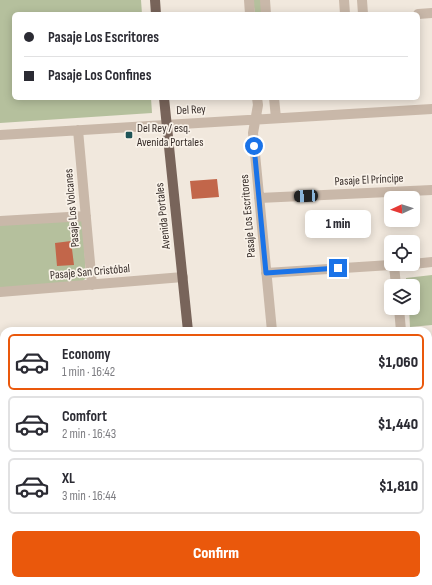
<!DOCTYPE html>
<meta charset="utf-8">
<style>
:root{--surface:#fff;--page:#f7f7f7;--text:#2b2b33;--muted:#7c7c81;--line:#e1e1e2;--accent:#ea580c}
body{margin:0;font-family:"Sofia Sans Condensed",sans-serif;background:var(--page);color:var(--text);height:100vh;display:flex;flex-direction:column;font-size:15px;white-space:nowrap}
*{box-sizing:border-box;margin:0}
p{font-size:13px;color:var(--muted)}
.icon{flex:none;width:22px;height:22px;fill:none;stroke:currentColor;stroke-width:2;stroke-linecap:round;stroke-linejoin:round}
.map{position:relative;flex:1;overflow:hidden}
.details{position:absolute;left:0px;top:327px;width:432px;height:258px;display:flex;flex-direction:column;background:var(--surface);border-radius:12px 12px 0 0;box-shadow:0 2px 10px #0003}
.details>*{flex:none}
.hud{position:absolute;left:12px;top:12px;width:408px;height:88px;border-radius:6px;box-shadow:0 2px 10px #0003;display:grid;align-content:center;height:88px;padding:0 12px;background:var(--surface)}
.needle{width:26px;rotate:267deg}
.buttons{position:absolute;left:384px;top:191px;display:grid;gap:8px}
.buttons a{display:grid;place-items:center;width:36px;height:36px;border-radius:6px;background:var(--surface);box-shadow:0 2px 10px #0003;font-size:20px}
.end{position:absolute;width:18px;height:18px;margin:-9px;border:5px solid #1a73e8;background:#fff;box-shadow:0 0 0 2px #fff}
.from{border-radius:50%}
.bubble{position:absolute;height:28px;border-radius:6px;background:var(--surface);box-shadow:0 2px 10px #0003;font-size:13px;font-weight:800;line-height:28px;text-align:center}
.car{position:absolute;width:12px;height:24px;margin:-12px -6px;border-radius:5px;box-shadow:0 0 3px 1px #0007;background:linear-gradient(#222 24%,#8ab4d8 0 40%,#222 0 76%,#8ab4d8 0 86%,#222 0)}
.hud b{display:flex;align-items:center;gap:14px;height:38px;font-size:15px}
.hud b+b{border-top:1px solid var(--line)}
.hud i{width:10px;height:10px;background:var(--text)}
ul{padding:7px 0 0;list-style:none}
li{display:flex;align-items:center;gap:12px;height:56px;margin:0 8px 6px;padding:0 4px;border:2px solid var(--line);border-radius:6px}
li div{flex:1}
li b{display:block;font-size:15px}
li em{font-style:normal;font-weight:800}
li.active{border-color:var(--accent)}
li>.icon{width:36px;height:36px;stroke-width:1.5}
.primary-button{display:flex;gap:8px;margin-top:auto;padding:8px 12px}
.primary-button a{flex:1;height:46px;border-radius:6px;background:var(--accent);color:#fff;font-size:16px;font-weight:800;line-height:46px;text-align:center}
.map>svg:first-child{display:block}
</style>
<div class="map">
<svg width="432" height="585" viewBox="0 0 432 585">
<rect width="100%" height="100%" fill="#f1e8dd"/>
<!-- green -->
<path fill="#b5c09d" d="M0,0H141L142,14H14V98H151L152,113L0,123Z
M253,0H262L263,14H255Z
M78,219L83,221L86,278L82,282L0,289V225Z
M432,275V325L410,327L409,308H413V286H406V278Z
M432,399V416L428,417V400Z
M432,435V526H428V436Z"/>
<!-- building -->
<path fill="#c2664a" d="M217,179L219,197L192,199L190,181Z
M71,241L74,265L57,266L55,243Z"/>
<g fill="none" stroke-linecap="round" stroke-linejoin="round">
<!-- minor -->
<path stroke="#c9b8a9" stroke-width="10" d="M249,0L250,14
M265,0L266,14
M344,0L345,14
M362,0L363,14
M418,14L432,13
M257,98L258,105L253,133L272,331
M274,98L276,118
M78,130L92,285
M0,135L432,109
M259,198L432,190
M0,221L86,216
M413,264L432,262
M394,265L396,286
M266,273L406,264
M0,292L183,277
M399,308L401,331
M428,345H432
M0,383H4
M0,468L4,467
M0,550H4
M294,581V585
M422,581V585"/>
<!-- major -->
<path stroke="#78645a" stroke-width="10" d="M155,0L156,14
M164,98L188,331
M213,581V585"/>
</g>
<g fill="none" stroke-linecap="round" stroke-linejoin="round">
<!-- route -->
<path stroke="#1a73e8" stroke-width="5" d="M254,146L266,273L338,268"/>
</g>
<!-- markers -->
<rect fill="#1f5457" stroke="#f9f2e9" stroke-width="1.5" x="125" y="131" width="8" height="8" rx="2"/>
<g text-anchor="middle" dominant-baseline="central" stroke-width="3.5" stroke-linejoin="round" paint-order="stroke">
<!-- street labels -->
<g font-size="12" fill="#372d29" stroke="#f9f2e9">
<text transform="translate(191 110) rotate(-3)">Del Rey</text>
<text transform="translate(369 180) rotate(-3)">Pasaje El Príncipe</text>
<text transform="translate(72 208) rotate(-95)">Pasaje Los Volcanes</text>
<text transform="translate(163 216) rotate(-96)">Avenida Portales</text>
<text transform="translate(248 216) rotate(-95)">Pasaje Los Escritores</text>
<text transform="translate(90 272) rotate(-5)">Pasaje San Cristóbal</text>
</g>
<!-- poi labels -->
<g font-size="12" fill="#372d29" stroke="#f9f2e9" text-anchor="start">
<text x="137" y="128">Del Rey / esq.<tspan x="137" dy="14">Avenida Portales</tspan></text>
</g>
</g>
</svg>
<div class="buttons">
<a><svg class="needle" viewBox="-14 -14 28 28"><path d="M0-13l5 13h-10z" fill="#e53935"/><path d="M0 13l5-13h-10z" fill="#7c7c81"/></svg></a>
<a><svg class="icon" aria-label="locate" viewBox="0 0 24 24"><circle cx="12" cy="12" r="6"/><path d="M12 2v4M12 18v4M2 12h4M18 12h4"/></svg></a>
<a><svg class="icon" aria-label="layers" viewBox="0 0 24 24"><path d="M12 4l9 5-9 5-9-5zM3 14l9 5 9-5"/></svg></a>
</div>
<i class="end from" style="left:254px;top:146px"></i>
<i class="end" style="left:338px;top:268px"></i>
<div class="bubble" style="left:305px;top:210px;width:66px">1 min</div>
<i class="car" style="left:306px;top:196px;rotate:267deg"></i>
<div class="hud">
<b><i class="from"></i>Pasaje Los Escritores</b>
<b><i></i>Pasaje Los Confines</b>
</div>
<section class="details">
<ul>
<li class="active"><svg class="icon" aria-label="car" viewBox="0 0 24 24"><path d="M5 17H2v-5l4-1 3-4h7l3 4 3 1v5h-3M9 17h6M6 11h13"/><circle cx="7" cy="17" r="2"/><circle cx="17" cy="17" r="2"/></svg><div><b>Economy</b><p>1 min · 16:42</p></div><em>$1,060</em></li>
<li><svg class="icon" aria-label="car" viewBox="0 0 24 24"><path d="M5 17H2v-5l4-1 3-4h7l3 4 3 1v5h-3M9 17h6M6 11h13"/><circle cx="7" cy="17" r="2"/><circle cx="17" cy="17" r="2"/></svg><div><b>Comfort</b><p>2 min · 16:43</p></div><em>$1,440</em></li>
<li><svg class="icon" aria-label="car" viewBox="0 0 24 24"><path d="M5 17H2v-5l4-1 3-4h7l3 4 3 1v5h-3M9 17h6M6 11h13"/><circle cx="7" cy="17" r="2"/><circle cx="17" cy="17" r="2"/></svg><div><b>XL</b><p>3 min · 16:44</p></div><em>$1,810</em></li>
</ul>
<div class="primary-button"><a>Confirm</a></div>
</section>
</div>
